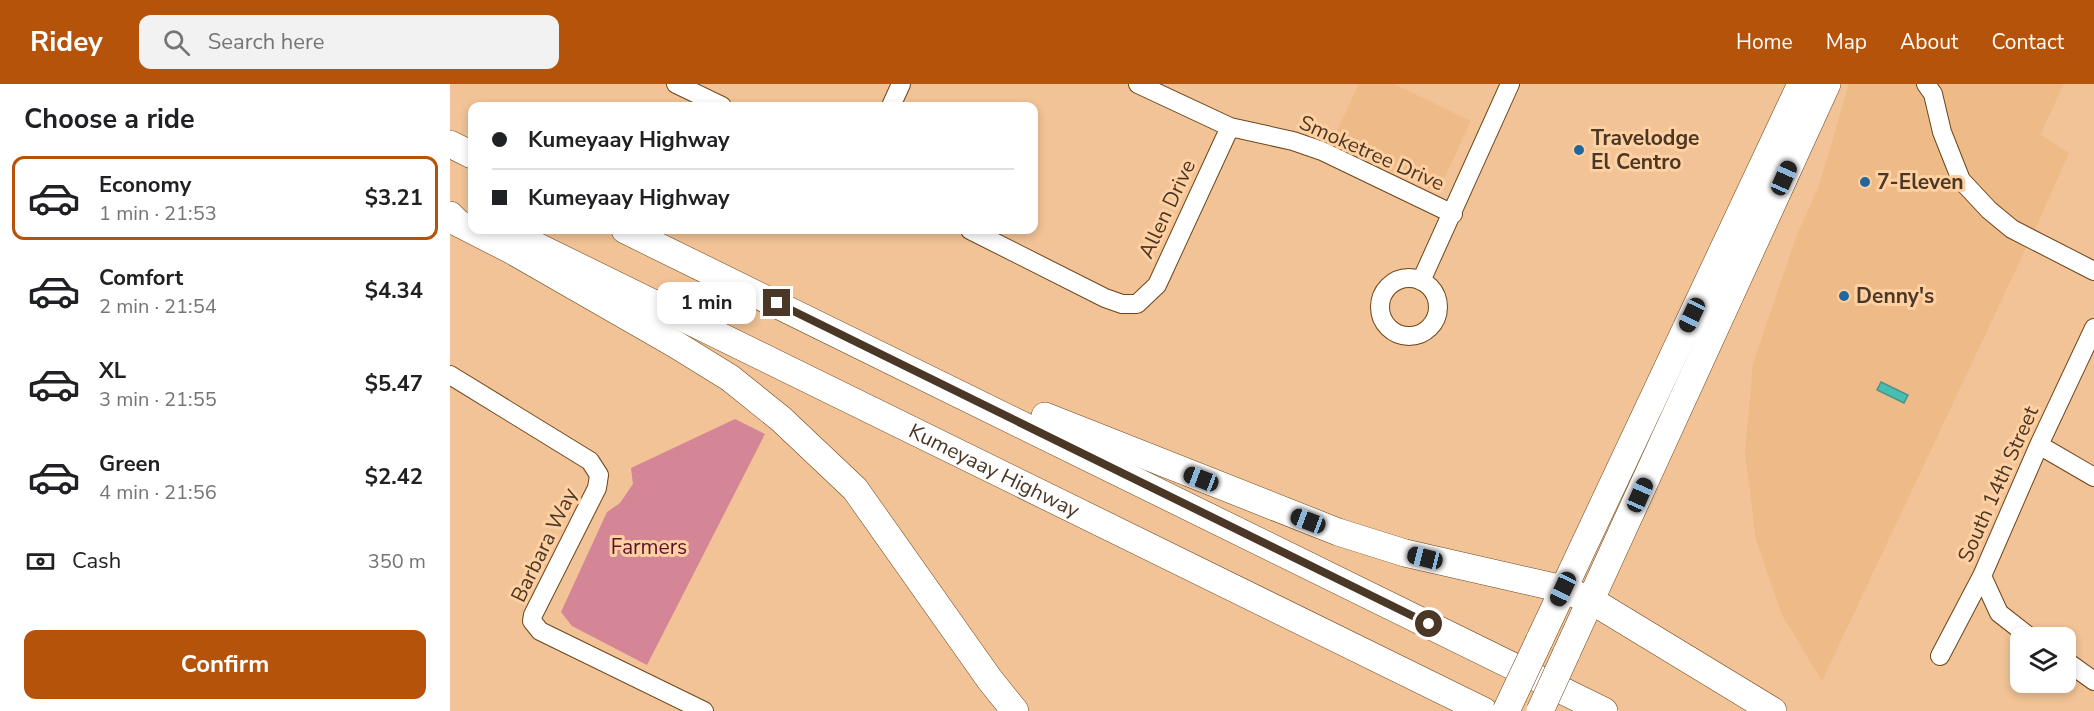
<!DOCTYPE html>
<meta charset="utf-8">
<style>
:root{--surface:#fff;--page:#f2f2f2;--text:#202124;--muted:#757577;--line:#e0e0e0;--accent:#b45309}
body{margin:0;font-family:"Nunito Sans",sans-serif;background:var(--page);color:var(--text);height:100vh;display:flex;flex-direction:column;font-size:22px;white-space:nowrap}
*{box-sizing:border-box;margin:0}
p{font-size:20px;color:var(--muted)}
.icon{flex:none;width:33px;height:33px;fill:none;stroke:currentColor;stroke-width:2;stroke-linecap:round;stroke-linejoin:round}
.map{position:relative;flex:1;overflow:hidden}
.panel{display:flex;flex-direction:column;background:var(--surface);width:450px}
.panel>*{flex:none}
.hud{position:absolute;left:18px;top:18px;width:570px;height:132px;border-radius:12px;box-shadow:0 3px 9px #0003;display:grid;align-content:center;height:132px;padding:0 24px;background:var(--surface)}
.controls{position:absolute;left:1560px;top:543px;display:grid;gap:12px}
.controls a{display:grid;place-items:center;width:66px;height:66px;border-radius:12px;background:var(--surface);box-shadow:0 3px 9px #0003;font-size:30px}
.end{position:absolute;width:27px;height:27px;margin:-14px;border:8px solid #4a3725;background:#fff;box-shadow:0 0 0 3px #fff}
.from{border-radius:50%}
.bubble{position:absolute;height:42px;border-radius:12px;background:var(--surface);box-shadow:0 3px 9px #0003;font-size:20px;font-weight:700;line-height:42px;text-align:center}
.car{position:absolute;width:18px;height:36px;margin:-18px -9px;border-radius:8px;box-shadow:0 0 4px 2px #0007;background:linear-gradient(#222 24%,#8ab4d8 0 40%,#222 0 76%,#8ab4d8 0 86%,#222 0)}
.hud b{display:flex;align-items:center;gap:21px;height:57px;font-size:22px}
.hud b+b{border-top:2px solid var(--line)}
.hud i{width:15px;height:15px;background:var(--text)}
ul{padding:0;list-style:none}
li{display:flex;align-items:center;gap:18px;height:84px;margin:0 12px 9px;padding:0 12px;border:3px solid transparent;border-radius:12px}
li div{flex:1}
li b{display:block;font-size:22px}
li em{font-style:normal;font-weight:700}
li.selected{border-color:var(--accent)}
li>.icon{width:54px;height:54px;stroke-width:1.5}
h2{padding:0 24px;font-size:27px;line-height:72px}
.pay{display:flex;align-items:center;gap:15px;height:66px;padding:0 24px;font-size:22px}
.pay p{margin-inline-start:auto}
.primary-button{display:flex;gap:12px;margin-top:auto;padding:12px 24px}
.primary-button a{flex:1;height:69px;border-radius:12px;background:var(--accent);color:#fff;font-size:24px;font-weight:700;line-height:69px;text-align:center}
header{display:flex;align-items:center;gap:36px;box-sizing:border-box;height:84px;padding:0 30px;background:var(--accent);color:#fff}
header strong{font-size:28px}
nav{display:flex;gap:33px;margin-inline-start:auto;font-size:21px}
.search{width:420px;height:54px;background:var(--page);display:flex;align-items:center;gap:15px;box-sizing:border-box;padding:0 21px;border-radius:12px;color:var(--muted);font-size:22px}
main{display:flex;flex:1;min-height:0}
.map>svg:first-child{display:block}
</style>
<header>
<strong>Ridey</strong>
<div class="search"><svg class="icon" aria-label="search" viewBox="0 0 24 24"><circle cx="10" cy="10" r="6"/><path d="M15 15l6 6"/></svg>Search here</div>
<nav><a>Home</a><a>Map</a><a>About</a><a>Contact</a></nav>
</header>
<main>
<section class="panel">
<h2>Choose a ride</h2>
<ul>
<li class="selected"><svg class="icon" aria-label="car" viewBox="0 0 24 24"><path d="M5 17H2v-5l4-1 3-4h7l3 4 3 1v5h-3M9 17h6M6 11h13"/><circle cx="7" cy="17" r="2"/><circle cx="17" cy="17" r="2"/></svg><div><b>Economy</b><p>1 min · 21:53</p></div><em>$3.21</em></li>
<li><svg class="icon" aria-label="car" viewBox="0 0 24 24"><path d="M5 17H2v-5l4-1 3-4h7l3 4 3 1v5h-3M9 17h6M6 11h13"/><circle cx="7" cy="17" r="2"/><circle cx="17" cy="17" r="2"/></svg><div><b>Comfort</b><p>2 min · 21:54</p></div><em>$4.34</em></li>
<li><svg class="icon" aria-label="car" viewBox="0 0 24 24"><path d="M5 17H2v-5l4-1 3-4h7l3 4 3 1v5h-3M9 17h6M6 11h13"/><circle cx="7" cy="17" r="2"/><circle cx="17" cy="17" r="2"/></svg><div><b>XL</b><p>3 min · 21:55</p></div><em>$5.47</em></li>
<li><svg class="icon" aria-label="car" viewBox="0 0 24 24"><path d="M5 17H2v-5l4-1 3-4h7l3 4 3 1v5h-3M9 17h6M6 11h13"/><circle cx="7" cy="17" r="2"/><circle cx="17" cy="17" r="2"/></svg><div><b>Green</b><p>4 min · 21:56</p></div><em>$2.42</em></li>
</ul>
<div class="pay"><svg class="icon" aria-label="cash" viewBox="0 0 24 24"><path d="M3 7h18v10H3z"/><circle cx="12" cy="12" r="2"/></svg>Cash<p>350 m</p></div>
<div class="primary-button"><a>Confirm</a></div>
</section>
<div class="map">
<svg width="1644" height="627" viewBox="0 0 1644 627">
<rect width="100%" height="100%" fill="#f1c396"/>
<!-- built -->
<path fill="#eeba87" d="M909,0H944L1021,37L990,103L981,105L882,57Z
M1399,0H1614L1590,51L1619,69L1587,141L1372,597L1332,531L1306,455L1295,368L1303,279L1347,151L1369,102Z"/>
<!-- green -->
<path fill="#d48596" d="M285,335L315,350L197,581L122,542L111,528L157,428L170,419L183,400L181,384Z"/>
<!-- water -->
<path fill="#48bdb1" stroke="#499587" stroke-width="1.5" d="M1431,298L1458,311L1454,319L1427,306Z"/>
<g fill="none" stroke-linecap="round" stroke-linejoin="round">
<!-- minor casing -->
<g stroke="#6d4519" stroke-width="20">
<path id="minor" d="M226,0L272,22
M688,0L780,43L843,57L872,67L1003,130
M1476,0L1483,10L1492,48L1511,96L1539,126L1562,145L1644,187
M441,22L451,0
M520,146L655,214L672,220H687L707,201L780,43
M930 223a29 29 0 1 1 58 0a29 29 0 1 1-58 0Z
M971,197L1060,0
M0,291L140,377L149,391L147,404L83,531L82,537L90,547L254,627
M1589,361L1644,393
M1532,492L1549,529L1581,554
M1490,572L1532,492L1589,361L1644,244
M1616,577L1644,597"/>
</g>
<!-- highway casing -->
<g stroke="#6d4519" stroke-width="28">
<g id="highway">
<path d="M0,60L22,71"/>
<path d="M0,131L8,139L61,166L225,260L280,294L331,335L405,405L540,596L565,627"/>
<path id="s1" d="M54,146L1034,627"/>
<path d="M175,146L1154,627"/>
<path d="M595,332L888,448L955,469L1113,505L1142,517L1323,627"/>
<path d="M1089,557L1351,0"/>
<path d="M1116,570L1377,0"/>
</g>
</g>
<!-- minor -->
<use href="#minor" stroke="#fff" stroke-width="18"/>
<!-- highway -->
<use href="#highway" stroke="#fff" stroke-width="27"/>
<!-- highway-bridge casing -->
<g stroke="#6d4519" stroke-width="28" stroke-linecap="butt">
<path id="highway-bridge" d="M1056,627L1089,557
M1090,627L1116,570"/>
</g>
<!-- highway-bridge -->
<use href="#highway-bridge" stroke="#fff" stroke-width="27"/>
</g>
<g fill="none" stroke-linecap="round" stroke-linejoin="round">
<!-- route -->
<path stroke="#4a3725" stroke-width="8" d="M327,219L979,540"/>
</g>
<!-- markers -->
<g fill="#21679c" stroke="#ffd0a2" stroke-width="2">
<circle cx="1129" cy="66" r="6"/>
<circle cx="1415" cy="98" r="6"/>
<circle cx="1394" cy="212" r="6"/>
</g>
<g text-anchor="middle" dominant-baseline="central" stroke-width="6" stroke-linejoin="round" paint-order="stroke">
<!-- poi labels -->
<g font-size="21" font-weight="bold" fill="#4a3725" stroke="#ffd0a2" text-anchor="start">
<text x="1141" y="54">Travelodge<tspan x="1141" dy="24">El Centro</tspan></text>
<text x="1427" y="98">7-Eleven</text>
<text x="1406" y="212">Denny's</text>
</g>
<!-- street labels -->
<g font-size="21" fill="#4a3725" stroke="#ffd0a2">
<text transform="translate(922 69) rotate(24)">Smoketree Drive</text>
<text transform="translate(717 125) rotate(-65)">Allen Drive</text>
<text stroke="none"><textPath href="#s1" startOffset="546">Kumeyaay Highway</textPath></text>
<text transform="translate(1548 400) rotate(-66)">South 14th Street</text>
<text transform="translate(94 461) rotate(-64)">Barbara Way</text>
</g>
<!-- park labels -->
<g font-size="21" fill="#5d122c" stroke="#ffd0a2">
<text x="199" y="463">Farmers</text>
</g>
</g>
</svg>
<div class="controls">
<a><svg class="icon" aria-label="layers" viewBox="0 0 24 24"><path d="M12 4l9 5-9 5-9-5zM3 14l9 5 9-5"/></svg></a>
</div>
<i class="end from" style="left:979px;top:540px"></i>
<i class="end" style="left:327px;top:219px"></i>
<div class="bubble" style="left:207px;top:198px;width:99px">1 min</div>
<i class="car" style="left:1334px;top:94px;rotate:24deg"></i>
<i class="car" style="left:1242px;top:231px;rotate:205deg"></i>
<i class="car" style="left:751px;top:395px;rotate:291deg"></i>
<i class="car" style="left:1190px;top:411px;rotate:24deg"></i>
<i class="car" style="left:858px;top:437px;rotate:291deg"></i>
<i class="car" style="left:975px;top:474px;rotate:284deg"></i>
<i class="car" style="left:1113px;top:505px;rotate:205deg"></i>
<div class="hud">
<b><i class="from"></i>Kumeyaay Highway</b>
<b><i></i>Kumeyaay Highway</b>
</div>
</div>
</main>
